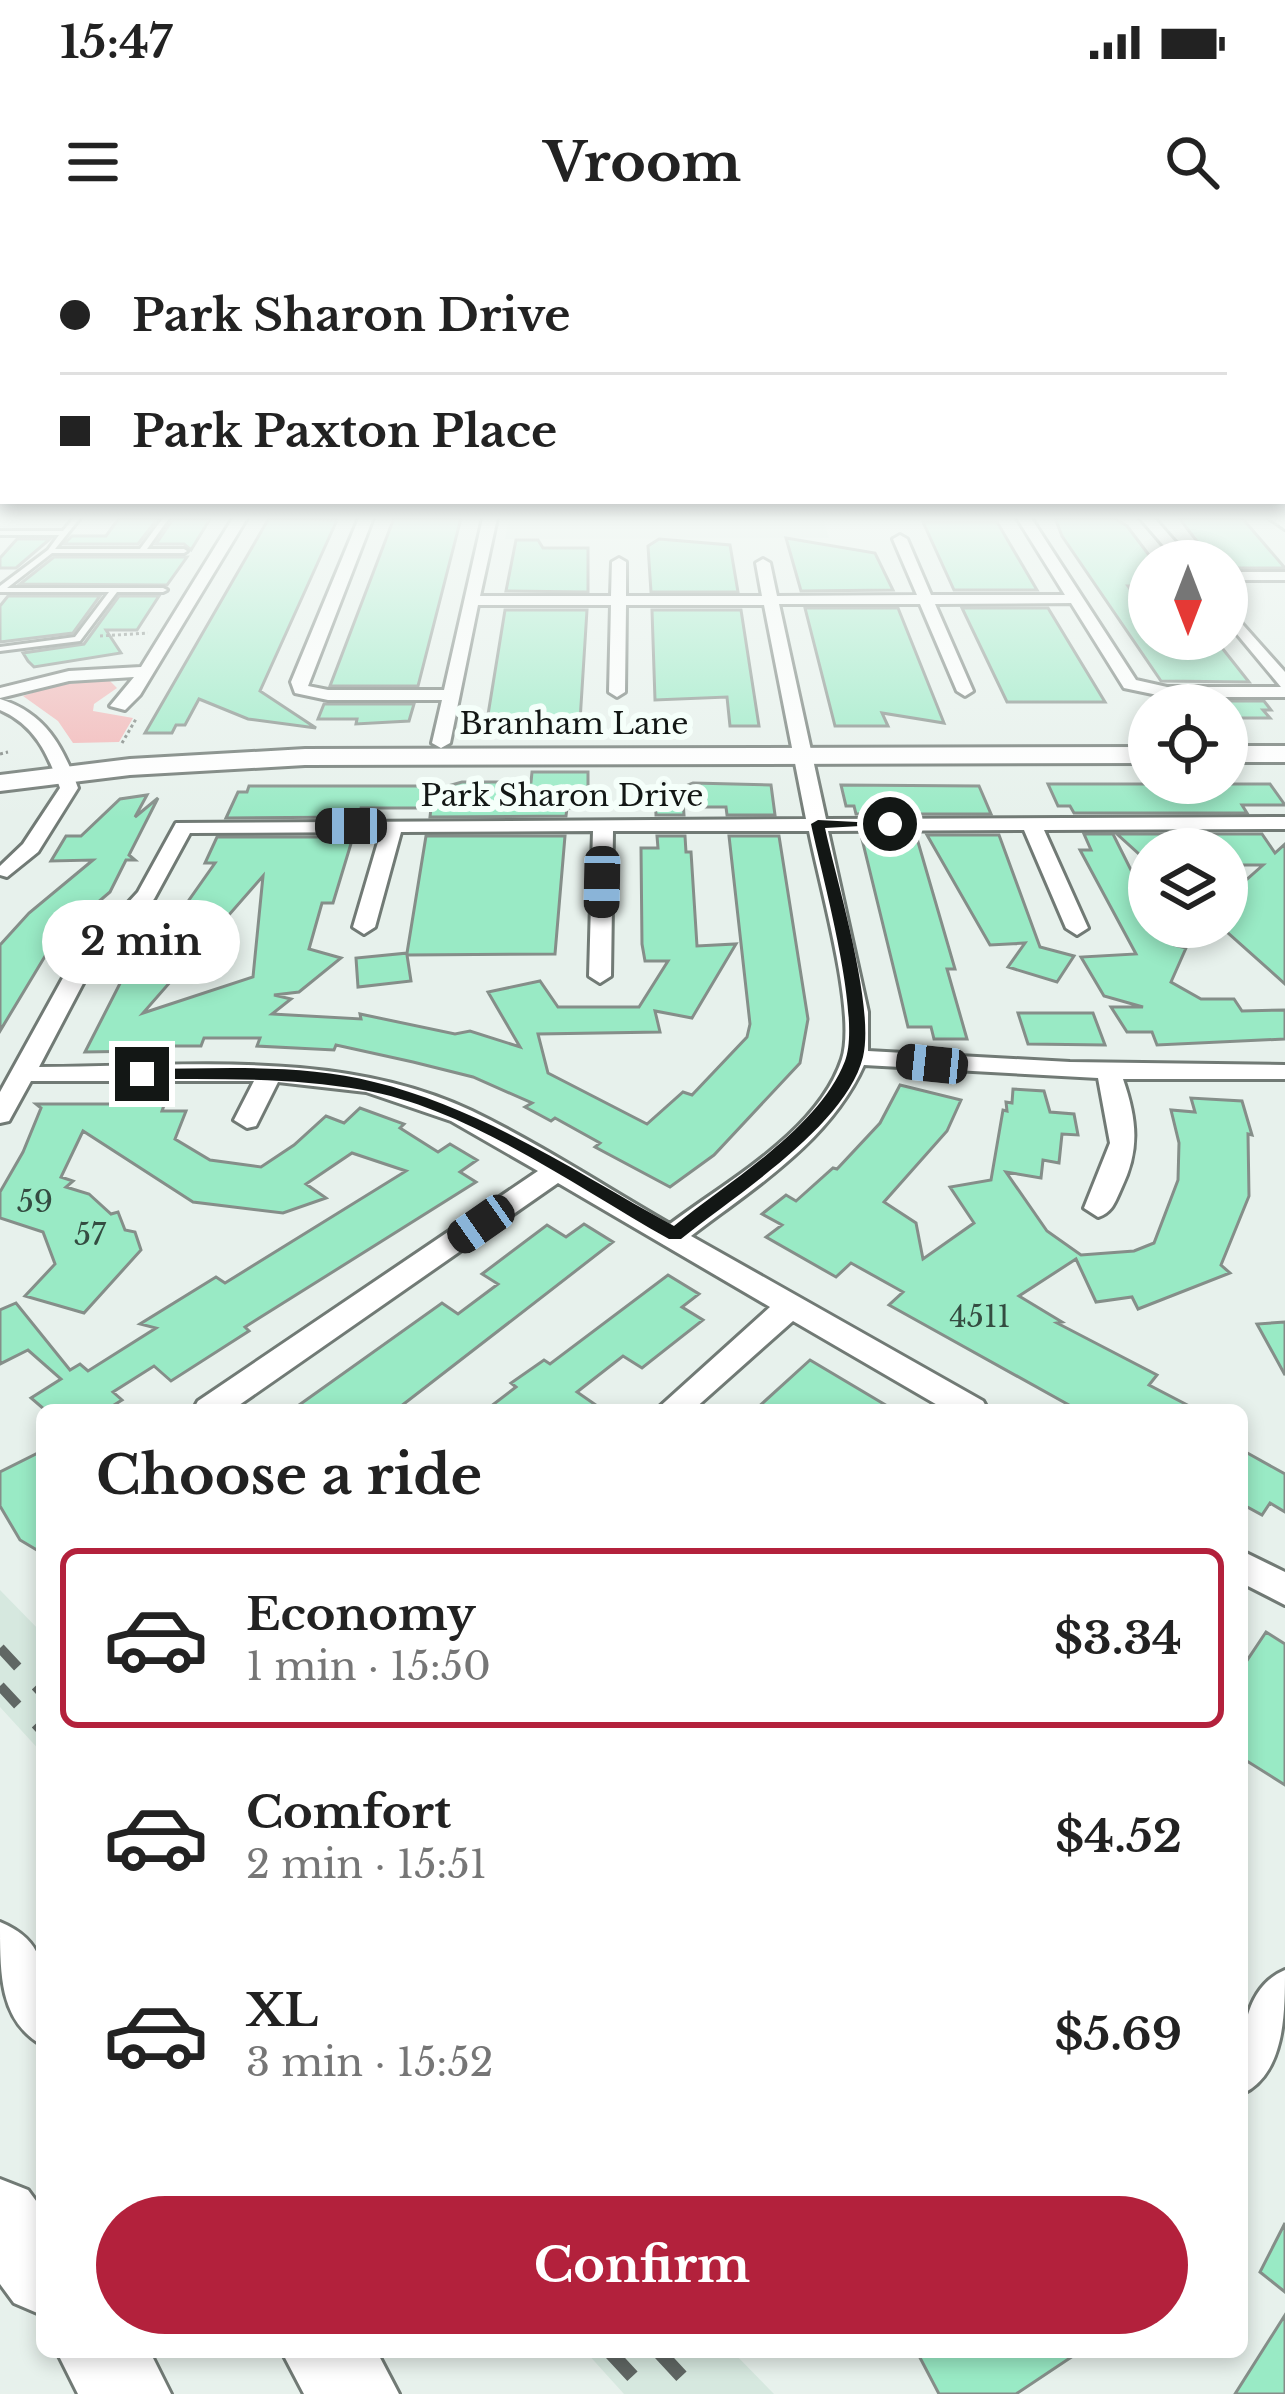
<!DOCTYPE html>
<meta charset="utf-8">
<style>
:root{--surface:#fff;--page:#f6f6f6;--text:#222;--muted:#767676;--line:#e0e0e0;--accent:#b3213c}
body{margin:0;font-family:"Libre Baskerville",serif;background:var(--page);color:var(--text);height:100vh;display:flex;flex-direction:column;font-size:45px;white-space:nowrap}
*{box-sizing:border-box;margin:0}
p{font-size:39px;color:var(--muted)}
.icon{flex:none;width:66px;height:66px;fill:none;stroke:currentColor;stroke-width:2;stroke-linecap:round;stroke-linejoin:round}
.map{position:relative;flex:1;overflow:hidden}
.drawer{position:absolute;left:36px;top:1164px;width:1212px;height:954px;display:flex;flex-direction:column;background:var(--surface);border-radius:18px;box-shadow:0 6px 18px #0003}
.drawer>*{flex:none}
.guide{position:absolute;left:0px;top:0px;width:1287px;height:264px;box-shadow:0 6px 18px #0003;display:grid;align-content:center;height:264px;padding:0 60px;background:var(--surface)}
.needle{width:78px;rotate:180deg}
.controls{position:absolute;left:1128px;top:300px;display:grid;gap:24px}
.controls a{display:grid;place-items:center;width:120px;height:120px;border-radius:50%;background:var(--surface);box-shadow:0 6px 18px #0003;font-size:60px}
.end{position:absolute;width:54px;height:54px;margin:-27px;border:15px solid #131715;background:#fff;box-shadow:0 0 0 6px #fff}
.from{border-radius:50%}
.bubble{position:absolute;height:84px;border-radius:42px;background:var(--surface);box-shadow:0 6px 18px #0003;font-size:39px;font-weight:700;line-height:84px;text-align:center}
.car{position:absolute;width:36px;height:72px;margin:-36px -18px;border-radius:15px;box-shadow:0 0 9px 3px #0007;background:linear-gradient(#222 24%,#8ab4d8 0 40%,#222 0 76%,#8ab4d8 0 86%,#222 0)}
.guide b{display:flex;align-items:center;gap:42px;height:114px;font-size:45px}
.guide b+b{border-top:3px solid var(--line)}
.guide i{width:30px;height:30px;background:var(--text)}
ul{padding:0;list-style:none}
li{display:flex;align-items:center;gap:36px;height:180px;margin:0 24px 18px;padding:0 36px;border:6px solid transparent;border-radius:18px}
li div{flex:1}
li b{display:block;font-size:45px}
li em{font-style:normal;font-weight:700}
li.active{border-color:var(--accent)}
li>.icon{width:108px;height:108px;stroke-width:1.5}
h2{padding:0 60px;font-size:54px;line-height:144px}
.action{display:flex;gap:24px;margin-top:auto;padding:24px 60px}
.action a{flex:1;height:138px;border-radius:72px;background:var(--accent);color:#fff;font-size:48px;font-weight:700;line-height:138px;text-align:center}
.status{display:flex;justify-content:space-between;align-items:center;height:84px;padding:0 60px;background:var(--surface);direction:ltr}
.status svg{height:33px;fill:currentColor}
header{display:flex;justify-content:space-between;align-items:center;height:156px;padding:0 60px;background:var(--surface);font-size:54px;font-weight:700}
.map>svg:first-child{display:block}
</style>
<div class="status"><b>15:47</b><svg viewBox="0 0 49 12"><path d="M0 12V9h3v3zM5 12V6h3v6zM10 12V3h3v9zM15 12V0h3v12zM26 1h20v11H26zM47 4h2v5h-2z"/></svg></div>
<header><svg class="icon" aria-label="menu" viewBox="0 0 24 24"><path d="M4 6h16M4 12h16M4 18h16"/></svg>Vroom<svg class="icon" aria-label="search" viewBox="0 0 24 24"><circle cx="10" cy="10" r="6"/><path d="M15 15l6 6"/></svg></header>
<div class="map">
<svg width="1285" height="2154" viewBox="0 0 1285 2154">
<rect width="100%" height="100%" fill="#e7f1ec"/>
<!-- built -->
<path fill="#d6e8df" d="M509,278H823L829,298L505,299Z
M0,1350L42,1393V1513L0,1467Z
M586,2112H733L774,2154H624Z"/>
<!-- green -->
<path fill="#f3b4b5" d="M109,440L117,448L94,464L93,471L133,478L119,502L73,503L58,481L23,456L56,445Z"/>
<!-- building -->
<path fill="#99eac5" stroke="#858e89" stroke-width="3" fill-rule="evenodd" d="M119,278H158L138,304H64L72,296H106Z
M269,278L337,280L260,451L316,488L248,479L199,459L185,485H176L172,493H145Z
M394,278H461L418,446H330Z
M1055,278H1114L1127,286L1149,315V346H1128L1149,375V399H1215L1249,442L1161,441L1062,296Z
M1179,278H1242L1285,328H1227V321H1212Z
M173,279H210L191,310L184,304H156Z
M923,282H997L1037,350H954Z
M786,298L875,313L893,350L801,351Z
M17,299H50L16,328H0V318Z
M659,299L730,305L738,352H651L648,306Z
M516,300H538L543,308H588V352L506,351Z
M54,317H187L167,345L20,344Z
M8,356H100L73,393L0,402V366Z
M119,356H159L137,390H106L121,413L34,427L28,421L23,413L84,404Z
M805,368H898L944,483L882,473L888,486H835Z
M962,368H1048L1105,462H1007Z
M505,370H587L580,481L486,487Z
M652,370H741L759,486H730L727,457L655,460Z
M1227,461H1264L1271,470H1263L1270,478H1227Z
M324,464H414L409,481L356,484L357,479H318Z
M532,532H588V568H567L566,576L430,577L431,568H361L358,577L226,578L238,552H247L249,546H448L462,542H531Z
M693,543L771,545L775,575H727L726,567H689L688,545Z
M1048,544H1270L1285,565H1242L1247,573H1074L1070,566H1058Z
M841,545L979,546L991,574H856L854,566H846Z
M655,547H682L684,575H656Z
M147,555L135,577L158,558L129,615L135,620H126L110,652L56,698L0,791V705L29,673L93,620L51,621L66,596H81L120,559Z
M1084,594H1113L1149,666V687H1164L1174,705L1186,708L1171,742L1201,759H1234L1242,771L1285,770V799L1157,805L1152,792H1127L1111,767H1143L1104,756L1081,717L1136,714L1080,610H1091Z
M1117,594H1262L1275,613L1285,604V744L1227,692V657L1263,625H1227V609H1149V623Z
M861,595H916L955,729H947L967,799H934L931,787H908Z
M927,595H999L1040,707L1074,716L1057,742L1008,727L1025,703L990,705Z
M426,596H565L555,714L407,715L411,741L358,747L356,718L407,713Z
M657,596H685L686,612H691L697,706L736,704L692,778L655,771L660,792L538,794L548,833L647,884L683,852L692,855L747,797L750,784L729,596H779L808,779L800,823L714,915L670,947L595,907L600,903L555,878L551,881L525,867L532,863L473,837L413,822L336,805L334,810L257,806L260,798H204L201,806H148L146,811L85,812L133,718L184,667L215,623H205L217,597H353L333,663H322L309,709L341,718L299,752L274,755L291,759L272,774L361,779L360,774L455,794L470,791L520,807L488,752L540,741L558,767H639L668,721H645L642,704L641,608H658ZM263,636L253,737L143,773Z
M1018,773H1093L1105,805L1028,804Z
M900,845L961,860L947,891L884,962L916,983L923,1019L974,983L950,947L991,940L1003,870L1007,871L1006,862L1012,863L1013,849L1044,851L1050,872L1074,874L1078,895L1062,894L1059,923L1043,920L1041,938L1006,932L1047,991L1081,1015L1134,1011L1154,1003L1178,940L1179,903L1171,870L1195,872L1191,858L1242,861L1252,895L1248,894L1249,956L1221,1025L1230,1033L1138,1069L1132,1057L1096,1062L1076,1019L1019,1056L1062,1082L1057,1083L1157,1135L1149,1145L1197,1170H1078L889,1065L903,1052L851,1023L836,1037L766,997L782,985L762,974L786,955L796,961L833,928L837,929L880,883Z
M132,857H167L162,871H186L175,899L210,920L261,927L294,905L326,876L344,883L360,868L404,884L400,888L438,912L450,904L477,920L460,932L476,942L245,1087L249,1091L171,1141L154,1126L113,1152L122,1160L106,1170H45L31,1158L61,1139L28,1110L0,1124V1070L16,1063L70,1130L80,1124L88,1131L156,1088L140,1084L216,1037L225,1043L406,931L352,913L306,944L326,958L283,973L193,962L83,891L61,937L73,941L66,947L89,954L111,974L118,972L125,990L135,992L141,1010L84,1073L25,1056L55,1024L43,992L0,978V952L23,912L41,868L36,864H129Z
M584,984L613,1002L396,1170H292L442,1063L458,1074L498,1044L482,1034L547,985L566,997Z
M668,1035L699,1054L682,1067L703,1080L642,1128L623,1116L577,1152L603,1170H486L516,1147L511,1143L544,1120L550,1124Z
M1285,1082V1135L1257,1084Z
M810,1120L894,1170H755Z
M1242,1210L1285,1234V1272L1270,1263L1262,1275L1242,1264Z
M42,1211V1313L20,1300L0,1266V1232Z
M1266,1392L1285,1404V1545L1242,1518V1428Z
M1285,1983V2052L1260,2032Z
M1285,2075V2154H1235Z
M917,2112H1079L1016,2154H939Z"/>
<g fill="none" stroke-linecap="round" stroke-linejoin="round">
<!-- lane casing -->
<g stroke="#717a75" stroke-width="6">
<path id="lane" d="M74,278H80L55,309H140L163,278H169L147,309H184L187,311L184,313H52L7,348H163L167,350L163,352H117L80,401L0,411V407L75,397L109,352H0V346L48,310L59,295H0V291H63Z"/>
</g>
<!-- street casing -->
<g stroke="#717a75" stroke-width="6">
<path id="street" d="M233,278H247L140,455L125,470L110,466L134,437L69,441L0,458V448L69,431L141,427Z
M359,278H373L308,446L328,450H444L483,278H497L480,356H611L612,322L619,318L626,322V356H762L756,323L763,319L770,323L777,356L917,355L893,299L900,295L907,299L931,355H1065L1017,278H1031L1136,440L1167,447H1281L1227,382V367L1285,432V457H1167L1124,448L1071,363L935,364L973,451L965,456L957,451L920,364H779L826,579L1285,577V589L1044,590L1088,688L1077,695L1066,688L1024,590L828,591L868,772V811L1070,822L1285,825V839H1123C1137,880 1140,910 1121,949C1115,962 1112,973 1098,977L1084,968L1110,903L1098,838L864,825C830,901 755,947 691,996L983,1161L988,1170H946L793,1081L693,1170H656L770,1067L558,943L232,1170H193L198,1161L538,931L451,881L366,852L278,842L256,886L247,888L234,880L254,841H31L9,881L0,883V852L69,727L138,652L176,583L806,579L764,365H626L625,452L617,457L609,452L611,365H478L450,503L441,508L432,503L442,460H328L295,453L291,442ZM593,591L589,736L600,743L611,736L613,591H809C819,643 857,773 842,819C818,892 728,940 670,984C604,946 540,904 472,871C340,808 180,827 39,827L90,730L154,659L190,593L381,592L353,687L364,694L375,687L401,592Z
M1140,278H1154L1192,321H1177Z
M1227,332H1285V340H1227Z
M0,459C45,473 63,506 78,548L38,612L7,637L0,635V626L23,604L60,548C48,514 35,485 0,470Z
M1242,1311L1285,1332V1365L1242,1343Z
M1285,1730C1285,1773 1285,1834 1242,1854C1242,1811 1238,1750 1285,1730Z"/>
</g>
<!-- secondary casing -->
<g stroke="#717a75" stroke-width="6">
<path id="secondary" d="M1269,278H1285V289Z
M1227,506H1285V522H1227Z
M1149,507V523L305,525L130,535L0,551V535L130,519L305,509Z"/>
</g>
<!-- primary casing -->
<g stroke="#717a75" stroke-width="6">
<path id="primary" d="M0,1682C58,1706 42,1750 42,1805C0,1781 0,1736 0,1682Z
M0,1939L28,1950L42,1969V2075L14,2063L0,2044Z
M57,2112H150L171,2154H78Z
M282,2112H377L399,2154H304Z"/>
</g>
<!-- path -->
<path stroke="#7d8480" stroke-width="3" stroke-dasharray="3 3" stroke-linecap="butt" d="M100,396L148,393
M122,503L136,479
M0,514L8,512"/>
<!-- lane -->
<use href="#lane" fill="#fff" fill-rule="evenodd"/>
<!-- street -->
<use href="#street" fill="#fff" fill-rule="evenodd"/>
<!-- secondary -->
<use href="#secondary" fill="#fff" fill-rule="evenodd"/>
<!-- primary -->
<use href="#primary" fill="#fff" fill-rule="evenodd"/>
<!-- rail-far1 -->
<path stroke="#606764" stroke-width="10" stroke-dasharray="26 26" stroke-linecap="butt" d="M0,1408L42,1453
M0,1446L42,1491"/>
<!-- rail -->
<path stroke="#606764" stroke-width="14" stroke-dasharray="33 33" stroke-linecap="butt" d="M610,2112L649,2154
M659,2112L698,2154"/>
</g>
<!-- sky -->
<linearGradient id="sky" x2="0" y2="1"><stop stop-color="#9b9ebe"/><stop offset="0.48" stop-color="#f4f9f6"/><stop offset="1" stop-color="#f4f9f6" stop-opacity="0"/></linearGradient>
<rect width="1285" height="579" fill="url(#sky)"/>
<!-- route -->
<path fill="#131715" d="M818,580L896,584L825,588C837,643 875,766 863,817C846,886 735,955 681,999H669C576,947 468,868 363,850C290,837 216,839 142,839L134,834L142,829C218,829 300,823 374,842C482,868 577,933 674,986C729,941 819,888 845,821C862,777 822,636 811,584Z"/>
<g text-anchor="middle" dominant-baseline="central" stroke-width="12" stroke-linejoin="round" paint-order="stroke">
<!-- far-street labels -->
<g font-size="30" fill="#131715" stroke="#f5fffa">
<text x="574" y="483">Branham Lane</text>
<text x="562" y="555">Park Sharon Drive</text>
</g>
<!-- number labels -->
<g font-size="30" fill="#344c41">
<text x="35" y="961">59</text>
<text x="90" y="994">57</text>
<text x="980" y="1076">4511</text>
</g>
</g>
</svg>
<div class="controls">
<a><svg class="needle" viewBox="-14 -14 28 28"><path d="M0-13l5 13h-10z" fill="#e53935"/><path d="M0 13l5-13h-10z" fill="#767676"/></svg></a>
<a><svg class="icon" aria-label="locate" viewBox="0 0 24 24"><circle cx="12" cy="12" r="6"/><path d="M12 2v4M12 18v4M2 12h4M18 12h4"/></svg></a>
<a><svg class="icon" aria-label="layers" viewBox="0 0 24 24"><path d="M12 4l9 5-9 5-9-5zM3 14l9 5 9-5"/></svg></a>
</div>
<i class="end from" style="left:890px;top:584px"></i>
<i class="end" style="left:142px;top:834px"></i>
<div class="bubble" style="left:42px;top:660px;width:198px">2 min</div>
<i class="car" style="left:351px;top:586px;rotate:270deg"></i>
<i class="car" style="left:602px;top:642px;rotate:181deg"></i>
<i class="car" style="left:932px;top:824px;rotate:276deg"></i>
<i class="car" style="left:481px;top:984px;rotate:235deg"></i>
<div class="guide">
<b><i class="from"></i>Park Sharon Drive</b>
<b><i></i>Park Paxton Place</b>
</div>
<section class="drawer">
<h2>Choose a ride</h2>
<ul>
<li class="active"><svg class="icon" aria-label="car" viewBox="0 0 24 24"><path d="M5 17H2v-5l4-1 3-4h7l3 4 3 1v5h-3M9 17h6M6 11h13"/><circle cx="7" cy="17" r="2"/><circle cx="17" cy="17" r="2"/></svg><div><b>Economy</b><p>1 min · 15:50</p></div><em>$3.34</em></li>
<li><svg class="icon" aria-label="car" viewBox="0 0 24 24"><path d="M5 17H2v-5l4-1 3-4h7l3 4 3 1v5h-3M9 17h6M6 11h13"/><circle cx="7" cy="17" r="2"/><circle cx="17" cy="17" r="2"/></svg><div><b>Comfort</b><p>2 min · 15:51</p></div><em>$4.52</em></li>
<li><svg class="icon" aria-label="car" viewBox="0 0 24 24"><path d="M5 17H2v-5l4-1 3-4h7l3 4 3 1v5h-3M9 17h6M6 11h13"/><circle cx="7" cy="17" r="2"/><circle cx="17" cy="17" r="2"/></svg><div><b>XL</b><p>3 min · 15:52</p></div><em>$5.69</em></li>
</ul>
<div class="action"><a>Confirm</a></div>
</section>
</div>
